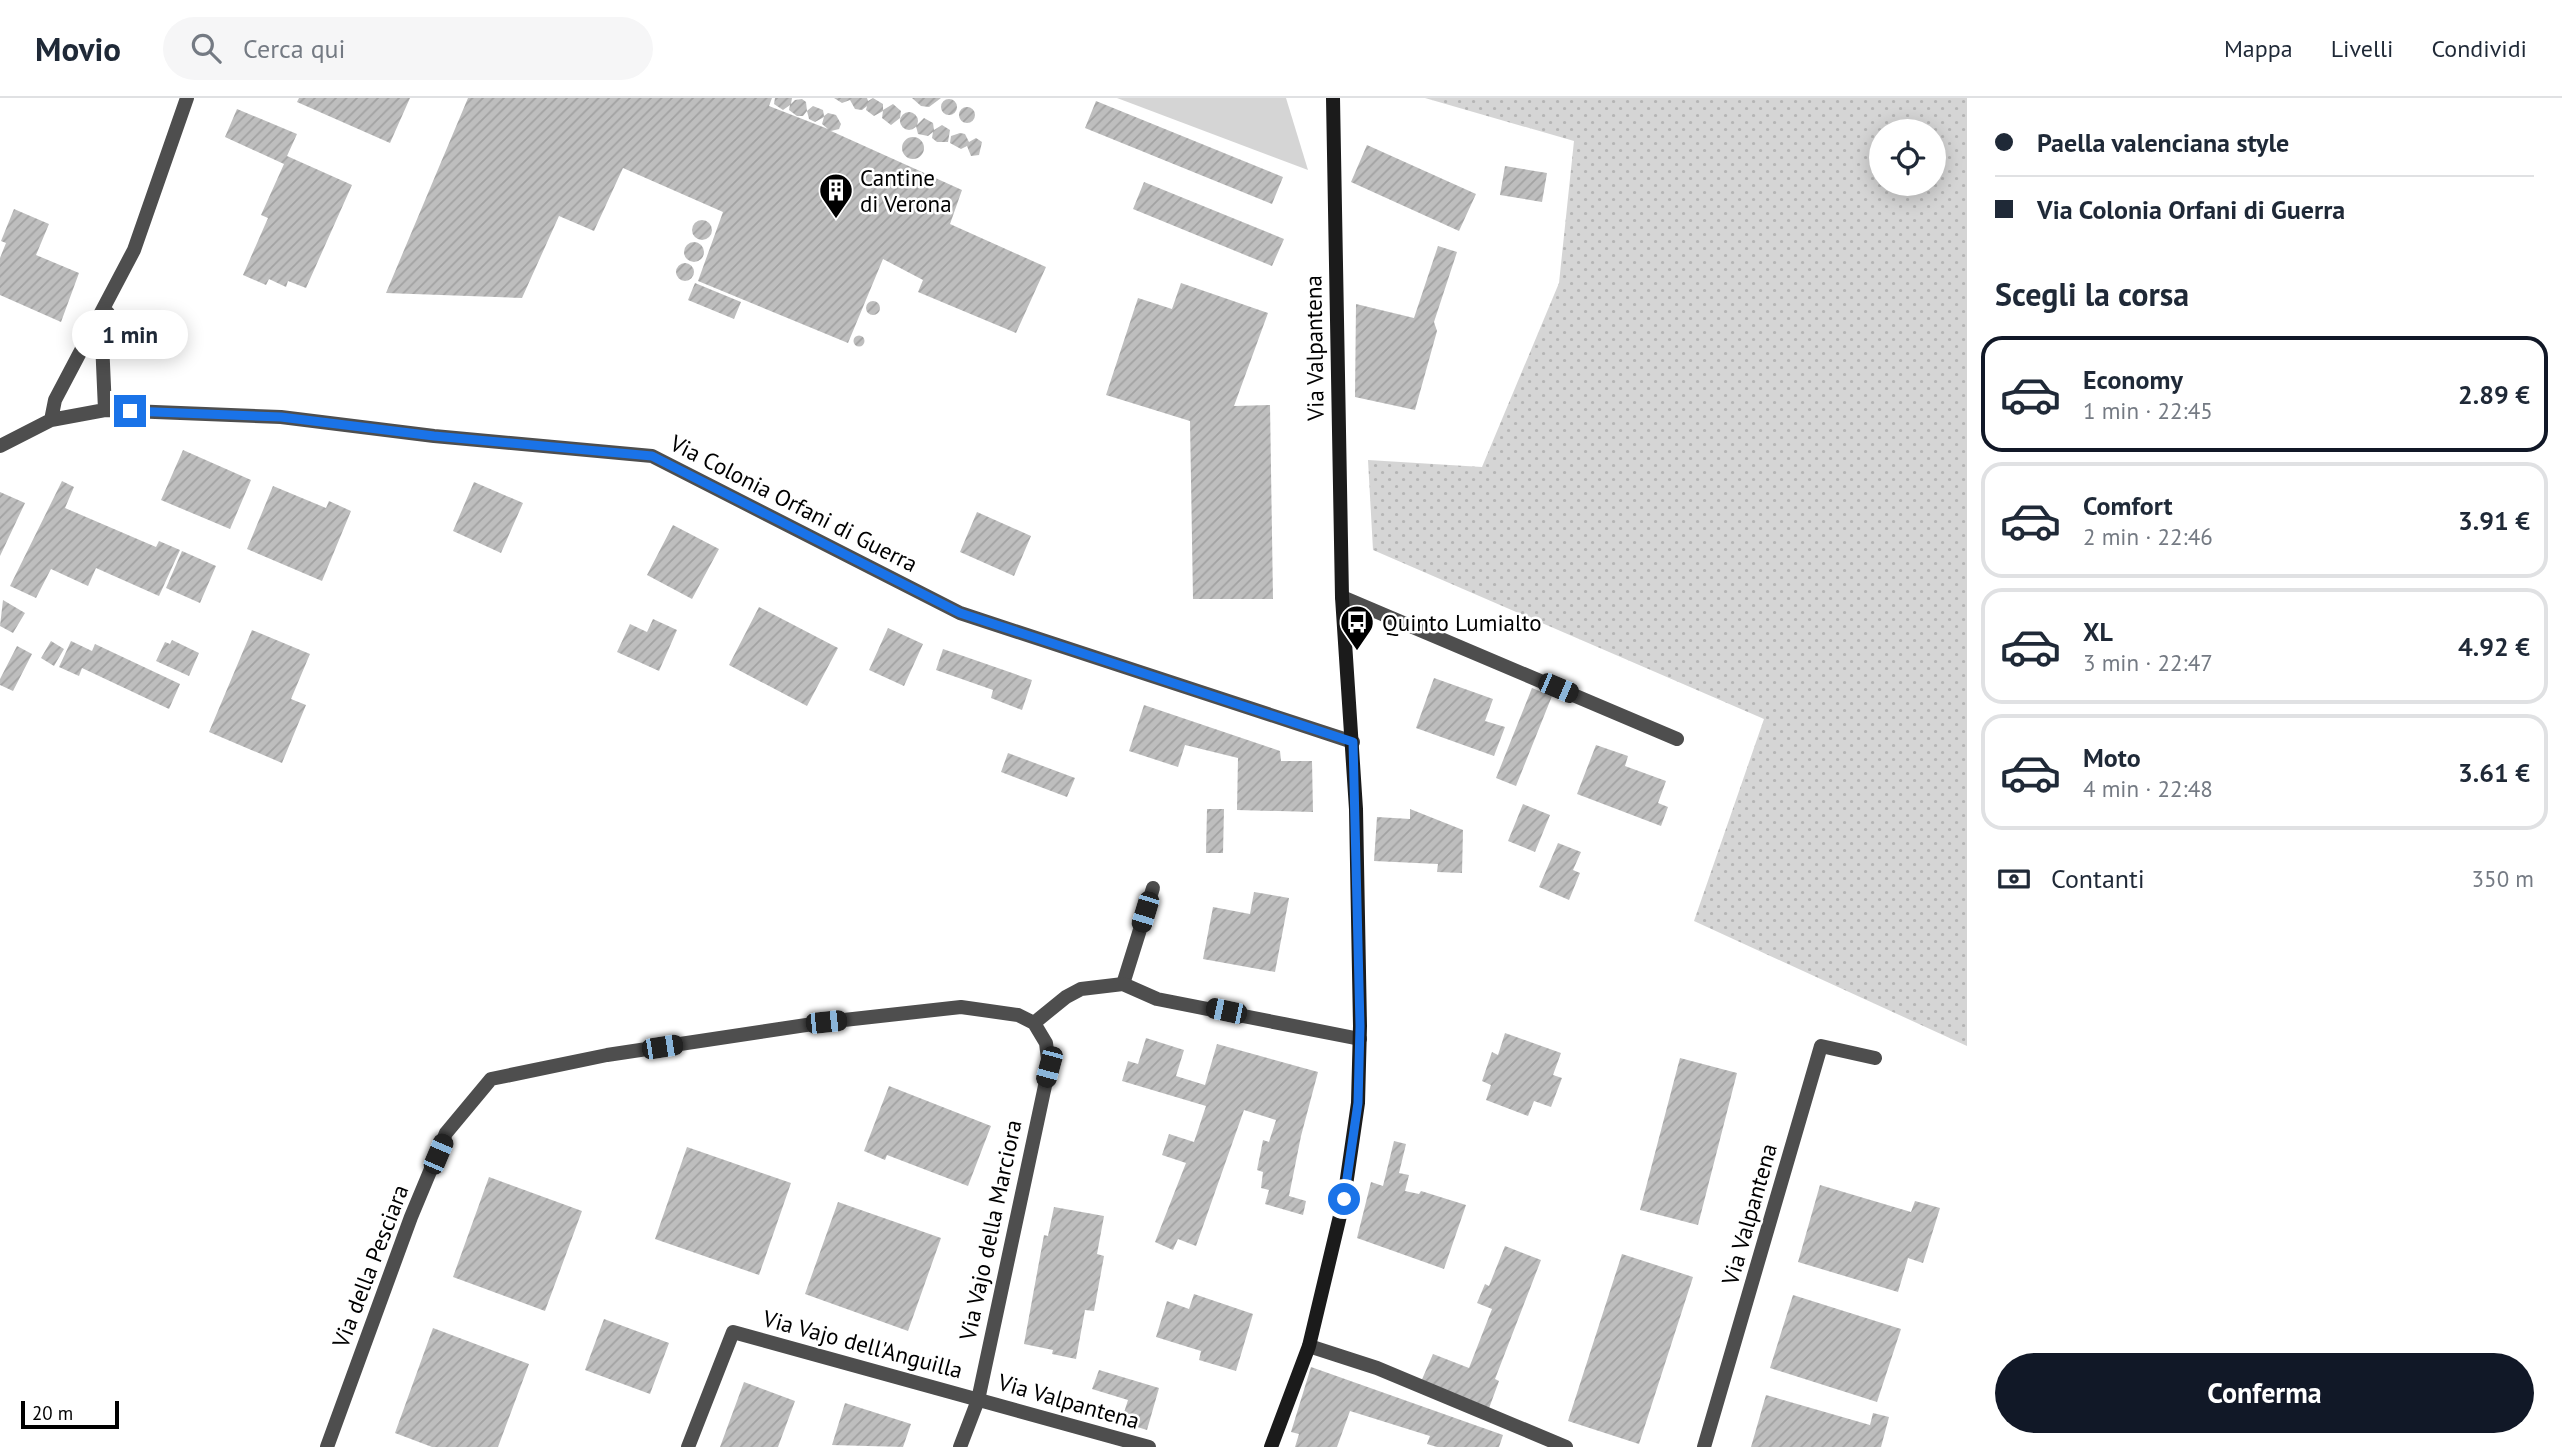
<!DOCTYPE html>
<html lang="it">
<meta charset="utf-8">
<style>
:root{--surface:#fff;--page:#f6f6f7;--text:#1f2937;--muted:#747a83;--line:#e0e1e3;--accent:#111827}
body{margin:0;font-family:"PT Sans",sans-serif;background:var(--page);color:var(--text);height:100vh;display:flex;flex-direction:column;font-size:26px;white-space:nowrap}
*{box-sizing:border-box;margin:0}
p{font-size:23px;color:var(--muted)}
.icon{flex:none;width:38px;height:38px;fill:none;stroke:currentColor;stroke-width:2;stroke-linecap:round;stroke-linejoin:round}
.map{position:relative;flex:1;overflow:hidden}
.panel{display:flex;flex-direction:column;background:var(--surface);width:595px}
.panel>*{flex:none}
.banner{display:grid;align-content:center;height:154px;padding:0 28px;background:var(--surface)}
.buttons{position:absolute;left:1869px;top:21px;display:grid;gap:14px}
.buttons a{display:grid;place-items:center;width:77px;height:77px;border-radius:50%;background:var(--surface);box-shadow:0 4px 18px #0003;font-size:35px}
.scale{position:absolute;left:21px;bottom:18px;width:98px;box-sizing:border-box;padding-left:7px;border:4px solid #000;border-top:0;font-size:19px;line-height:24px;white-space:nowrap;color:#000;-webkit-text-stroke:5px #fff;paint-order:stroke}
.end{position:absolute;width:32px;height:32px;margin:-16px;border:9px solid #1a73e8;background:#fff;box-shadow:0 0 0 4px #fff}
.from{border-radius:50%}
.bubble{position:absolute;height:49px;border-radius:24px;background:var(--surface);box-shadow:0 4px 18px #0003;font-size:23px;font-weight:800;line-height:49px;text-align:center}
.car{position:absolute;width:21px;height:42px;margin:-21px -10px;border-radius:9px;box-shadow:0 0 5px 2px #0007;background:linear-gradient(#222 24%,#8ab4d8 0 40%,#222 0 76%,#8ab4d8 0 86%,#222 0)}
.banner b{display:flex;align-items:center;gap:24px;height:66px;font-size:26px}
.banner b+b{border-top:2px solid var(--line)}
.banner i{width:18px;height:18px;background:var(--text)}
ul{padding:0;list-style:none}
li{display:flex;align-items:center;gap:21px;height:116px;margin:0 14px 10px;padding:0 14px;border:4px solid var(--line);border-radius:21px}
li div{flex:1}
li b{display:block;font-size:26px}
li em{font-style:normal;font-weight:800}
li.current{border-color:var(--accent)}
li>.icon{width:63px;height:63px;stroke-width:1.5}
h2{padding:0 28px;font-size:32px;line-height:84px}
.pay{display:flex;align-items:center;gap:18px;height:77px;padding:0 28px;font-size:26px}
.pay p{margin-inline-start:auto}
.primary-button{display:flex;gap:14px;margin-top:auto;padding:14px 28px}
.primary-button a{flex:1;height:80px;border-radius:42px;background:var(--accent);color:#fff;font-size:28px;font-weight:800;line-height:80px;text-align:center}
header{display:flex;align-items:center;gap:42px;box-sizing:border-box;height:98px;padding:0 35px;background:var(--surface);border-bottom:2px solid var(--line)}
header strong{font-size:33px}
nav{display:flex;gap:38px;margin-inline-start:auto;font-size:24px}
.search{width:490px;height:63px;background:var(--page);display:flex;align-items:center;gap:18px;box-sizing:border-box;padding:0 24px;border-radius:38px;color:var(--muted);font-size:26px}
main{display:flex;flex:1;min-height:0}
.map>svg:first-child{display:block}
</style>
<header>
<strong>Movio</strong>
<div class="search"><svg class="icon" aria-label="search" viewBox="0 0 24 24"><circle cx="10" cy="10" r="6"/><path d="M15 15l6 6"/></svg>Cerca qui</div>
<nav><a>Mappa</a><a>Livelli</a><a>Condividi</a></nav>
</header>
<main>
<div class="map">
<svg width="1967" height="1349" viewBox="0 0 1967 1349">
<defs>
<pattern id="park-dots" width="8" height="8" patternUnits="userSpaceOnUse" patternTransform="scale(1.75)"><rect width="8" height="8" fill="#d5d5d5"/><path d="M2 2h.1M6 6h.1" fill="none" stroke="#b5b5b5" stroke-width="1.8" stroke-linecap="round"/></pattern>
<pattern id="building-hatch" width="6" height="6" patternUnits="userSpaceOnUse" patternTransform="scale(1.75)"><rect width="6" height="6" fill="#bebebe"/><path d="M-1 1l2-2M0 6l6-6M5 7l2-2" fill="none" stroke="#a2a2a2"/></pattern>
</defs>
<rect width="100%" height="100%" fill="#fff"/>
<!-- green -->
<path fill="#d5d5d5" d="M1117,0H1286L1308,72Z"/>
<!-- park -->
<path fill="url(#park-dots)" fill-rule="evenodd" d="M1425,0H1967V948L1694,823L1764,621L1373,452L1368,362L1482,369L1559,185L1574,43ZM1881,33H1934V86H1881Z"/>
<!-- building -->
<path fill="url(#building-hatch)" d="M299,0H410L390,45L297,4Z
M468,0H772L769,8L828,31L822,26L824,19L815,24L809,21L807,13L803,18H797L789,12L790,7L783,12L774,6L775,0H792L791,6L795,2L802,1L806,4L807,13L813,8L823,12L824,18L828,15L836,17L841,26L839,31L831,33L962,92L950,126L1046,169L1016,235L918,194L923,182L883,161L848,245L698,183L723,114L623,70L594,133L559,118L522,200L386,195Z
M834,0H867L868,3L873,0L883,6V12L893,6L901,13L900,20L891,27L882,20L883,13L874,18L866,12L867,8L862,12L855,11L850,2L842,5Z
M912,0H941L929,9L921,8Z
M941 9a8 8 0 1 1 16 0a8 8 0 1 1-16 0Z
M1096,3L1283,79L1272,106L1085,30Z
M959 17a8 8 0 1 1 16 0a8 8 0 1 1-16 0Z
M237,11L297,36L287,58L352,87L306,190L288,183L286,189L269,181L266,187L243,177L268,120L261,117L284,66L225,39Z
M900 23a9 9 0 1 1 18 0a9 9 0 1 1-18 0Z
M924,20L933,25L934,32L942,27L950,32L948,44H937L932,40L933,34L928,38L918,36L916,28Z
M960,35L965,36L969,44L976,40L982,44L979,57L971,58L967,48L961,51L950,45L951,38Z
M902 50a11 11 0 1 1 22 0a11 11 0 1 1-22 0Z
M1367,47L1476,96L1459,133L1351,84Z
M1505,68L1547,75L1542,104L1500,97Z
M1144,84L1284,141L1272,168L1133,111Z
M14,111L49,126L36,157L79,175L61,224L0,197V160L6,145L1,143Z
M692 132a10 10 0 1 1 20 0a10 10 0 1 1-20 0Z
M684 154a10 10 0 1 1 20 0a10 10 0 1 1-20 0Z
M1438,148L1457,154L1434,224L1437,233L1415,312L1355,299L1356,206L1414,220Z
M676 174a9 9 0 1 1 18 0a9 9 0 1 1-18 0Z
M695,185L741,204L734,221L688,202Z
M1181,185L1268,215L1234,308L1270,307L1273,501H1193L1190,323L1106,297L1138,200L1172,211Z
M866 210a7 7 0 1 1 14 0a7 7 0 1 1-14 0Z
M853.5 243a5.5 5.5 0 1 1 11 0a5.5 5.5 0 1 1-11 0Z
M183,352L251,382L230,431L161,402Z
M62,383L74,389L65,410L156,449L159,443L180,452L159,498L96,470L88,488L51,471L36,500L10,488Z
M474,384L523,405L501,455L453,433Z
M273,388L326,410L329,403L351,413L322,483L247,451Z
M0,394L25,405L0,458Z
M977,414L1031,438L1014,478L960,454Z
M673,427L719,451L692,501L647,477Z
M182,453L216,468L200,505L166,490Z
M3,502L25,515L13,535L0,528Z
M759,509L838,550L807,608L729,567Z
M653,521L677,532L659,573L617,554L630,526L647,534Z
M888,530L923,546L904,588L869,572Z
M252,532L310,556L291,601L306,607L282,665L209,634Z
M172,542L199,555L189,578L156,563L165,544L170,546Z
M51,543L64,551L54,568L41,560Z
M71,543L92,553L95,546L180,586L169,611L82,570L79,578L59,569Z
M17,548L32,556L13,593L0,587V581Z
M943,551L1032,582L1022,612L991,600L993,592L936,572Z
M1434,580L1493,601L1485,623L1505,629L1494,658L1416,630Z
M1532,590L1552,598L1516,688L1496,680Z
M1144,607L1280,653L1281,663H1312L1313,714L1237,712L1238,660L1185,647L1178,669L1129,653Z
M1596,647L1628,658L1625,668L1666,683L1658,705L1668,709L1661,728L1577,696Z
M1008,655L1075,680L1067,699L1001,674Z
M1523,706L1550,717L1535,754L1508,743Z
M1207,711H1224L1223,755H1206Z
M1410,711L1463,732L1462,775L1437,774L1438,766L1374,763L1377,719L1410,721Z
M1558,745L1581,754L1573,772L1580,775L1569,802L1539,789Z
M1254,794L1289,800L1275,874L1203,861L1213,809L1250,816Z
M1505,935L1561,955L1553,977L1562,980L1551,1009L1534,1003L1528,1018L1486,1002L1491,987L1482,983L1492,954L1498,957Z
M1146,940L1184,952L1176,978L1205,987L1217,946L1318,974L1301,1038L1289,1098L1306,1103L1303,1117L1265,1106L1269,1092L1261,1090L1263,1074L1257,1072L1263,1042L1269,1044L1276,1022L1244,1012L1196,1148L1178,1141L1173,1152L1155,1144L1186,1065L1162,1057L1169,1036L1194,1044L1206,1008L1122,983L1128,963L1138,966Z
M1680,960L1737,975L1698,1127L1640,1112Z
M889,988L991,1028L968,1088L887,1057L885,1062L864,1053Z
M1394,1043L1406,1046L1399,1075L1409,1077L1405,1093L1419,1096L1421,1093L1466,1107L1444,1171L1357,1140L1371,1084L1383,1088Z
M687,1049L791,1085L759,1177L655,1141Z
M489,1079L582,1113L545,1213L453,1179Z
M1820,1087L1911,1114L1915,1103L1940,1110L1923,1165L1908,1160L1898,1194L1798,1164Z
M838,1104L941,1140L908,1233L805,1196Z
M1054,1109L1104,1118L1097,1156L1104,1158L1094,1213L1085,1212L1076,1261L1052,1256L1053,1252L1024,1246L1044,1137L1048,1138Z
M1505,1148L1541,1162L1495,1281L1499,1283L1488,1313L1420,1286L1433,1256L1469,1270L1492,1211L1477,1205L1485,1186L1489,1188Z
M1622,1156L1693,1179L1639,1346L1568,1323Z
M1194,1196L1253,1216L1236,1273L1199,1262L1201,1253L1156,1239L1167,1203L1189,1211Z
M1793,1197L1901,1231L1877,1304L1770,1270Z
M604,1221L669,1245L650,1296L585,1272Z
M433,1230L529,1266L498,1349H432L395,1335Z
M1311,1269L1503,1337L1499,1349H1437L1427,1346L1430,1338L1350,1313L1337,1349H1295L1299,1336L1291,1334Z
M1099,1272L1159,1290L1147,1332L1121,1324L1128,1302L1092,1291Z
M744,1284L795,1303L778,1349H720Z
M1766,1297L1870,1327L1873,1315L1889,1319L1881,1349H1751Z
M845,1305L911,1326L903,1349L832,1347Z"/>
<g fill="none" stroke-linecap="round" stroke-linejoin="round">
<!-- lane -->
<path stroke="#4e4e4e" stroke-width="14" d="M1123,886L1153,790"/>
<!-- street -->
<path stroke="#4e4e4e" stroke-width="14" d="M105,312L102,243L108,215
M51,322L55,302L134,152L187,0
M0,348L51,322L105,312L281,319L434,338L652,358L960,515L1353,644
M1342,499L1677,641
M1034,925L1066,899L1081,891L1123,886L1157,901L1360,941
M1309,1248L1377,1270L1566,1349
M327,1349L411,1119L446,1035L491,981L607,957L826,924L961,909L1018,917L1034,925
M688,1349L733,1234L1149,1349
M960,1349L978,1302L1049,969L1046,945L1034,925
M1704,1349L1821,948L1875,960"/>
<!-- secondary -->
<path stroke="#1b1b1b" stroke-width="14" d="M1271,1349L1309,1248L1344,1101L1358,1005L1360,928L1356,711L1342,499L1333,0"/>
</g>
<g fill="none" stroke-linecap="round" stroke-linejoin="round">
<!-- route -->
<path stroke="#1a73e8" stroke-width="9" d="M130,313L281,319L434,338L652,358L960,515L1353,644L1360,928L1358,1005L1344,1101"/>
</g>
<!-- icons -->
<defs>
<g id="building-pin" transform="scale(1.75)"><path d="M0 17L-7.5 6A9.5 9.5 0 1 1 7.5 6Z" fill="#000" stroke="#fff"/><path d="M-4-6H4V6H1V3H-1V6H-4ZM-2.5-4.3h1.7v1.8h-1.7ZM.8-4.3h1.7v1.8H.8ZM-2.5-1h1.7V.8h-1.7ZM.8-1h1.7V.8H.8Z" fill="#fff"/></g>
<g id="bus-pin" transform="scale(1.75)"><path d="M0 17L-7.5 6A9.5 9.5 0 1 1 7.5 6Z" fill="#000" stroke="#fff"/><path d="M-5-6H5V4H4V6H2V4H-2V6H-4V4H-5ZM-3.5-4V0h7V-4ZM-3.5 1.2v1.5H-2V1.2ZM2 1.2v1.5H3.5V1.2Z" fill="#fff"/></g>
</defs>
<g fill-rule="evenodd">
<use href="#building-pin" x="836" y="92"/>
<use href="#bus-pin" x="1357" y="524"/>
</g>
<g text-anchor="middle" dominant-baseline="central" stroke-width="5" stroke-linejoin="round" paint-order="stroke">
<!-- poi labels -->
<g font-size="23" fill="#000" stroke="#fff" text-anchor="start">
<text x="860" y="79">Cantine<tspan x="860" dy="26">di Verona</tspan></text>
<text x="1382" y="524">Quinto Lumialto</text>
</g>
<!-- street labels -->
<g font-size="23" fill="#000" stroke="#fff">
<text transform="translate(1314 250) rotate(-91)">Via Valpantena</text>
<text transform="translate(794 405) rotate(27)">Via Colonia Orfani di Guerra</text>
<text transform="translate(1749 1116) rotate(-74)">Via Valpantena</text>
<text transform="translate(990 1132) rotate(-78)">Via Vajo della Marciora</text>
<text transform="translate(370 1168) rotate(-69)">Via della Pesciara</text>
<text transform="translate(863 1246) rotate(15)">Via Vajo dell'Anguilla</text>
<text transform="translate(1069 1303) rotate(16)">Via Valpantena</text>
</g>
</g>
</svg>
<div class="buttons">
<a><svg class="icon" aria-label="locate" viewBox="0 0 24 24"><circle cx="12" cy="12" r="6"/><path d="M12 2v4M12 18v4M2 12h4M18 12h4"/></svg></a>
</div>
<div class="scale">20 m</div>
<i class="end from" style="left:1344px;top:1101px"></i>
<i class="end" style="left:130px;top:313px"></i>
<div class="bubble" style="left:72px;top:212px;width:116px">1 min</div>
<i class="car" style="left:1558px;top:590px;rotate:113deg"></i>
<i class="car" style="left:1145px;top:814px;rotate:197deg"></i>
<i class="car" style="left:1226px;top:913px;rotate:282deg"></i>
<i class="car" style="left:826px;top:924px;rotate:84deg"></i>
<i class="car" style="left:662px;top:949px;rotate:81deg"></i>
<i class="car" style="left:1049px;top:969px;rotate:195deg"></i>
<i class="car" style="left:438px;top:1056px;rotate:23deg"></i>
</div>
<section class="panel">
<div class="banner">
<b><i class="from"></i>Paella valenciana style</b>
<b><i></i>Via Colonia Orfani di Guerra</b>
</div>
<h2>Scegli la corsa</h2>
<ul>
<li class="current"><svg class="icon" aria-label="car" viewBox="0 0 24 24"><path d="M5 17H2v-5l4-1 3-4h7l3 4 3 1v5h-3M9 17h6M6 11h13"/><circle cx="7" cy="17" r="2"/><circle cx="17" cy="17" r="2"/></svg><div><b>Economy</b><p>1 min · 22:45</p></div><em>2.89 €</em></li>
<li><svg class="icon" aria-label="car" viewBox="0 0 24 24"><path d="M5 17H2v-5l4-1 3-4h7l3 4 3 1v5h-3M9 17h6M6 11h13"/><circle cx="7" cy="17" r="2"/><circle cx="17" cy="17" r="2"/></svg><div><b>Comfort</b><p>2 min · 22:46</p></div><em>3.91 €</em></li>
<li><svg class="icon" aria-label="car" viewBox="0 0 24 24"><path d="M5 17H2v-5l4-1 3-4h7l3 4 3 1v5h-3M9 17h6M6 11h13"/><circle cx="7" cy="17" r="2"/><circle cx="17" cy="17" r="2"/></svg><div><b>XL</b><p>3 min · 22:47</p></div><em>4.92 €</em></li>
<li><svg class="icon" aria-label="car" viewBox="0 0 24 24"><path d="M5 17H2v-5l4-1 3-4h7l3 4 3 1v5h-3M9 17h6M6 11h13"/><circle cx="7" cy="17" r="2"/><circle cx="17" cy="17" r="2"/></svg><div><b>Moto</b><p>4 min · 22:48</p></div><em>3.61 €</em></li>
</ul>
<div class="pay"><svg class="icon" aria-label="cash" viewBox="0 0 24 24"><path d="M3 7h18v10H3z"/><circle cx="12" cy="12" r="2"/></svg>Contanti<p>350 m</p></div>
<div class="primary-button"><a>Conferma</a></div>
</section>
</main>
